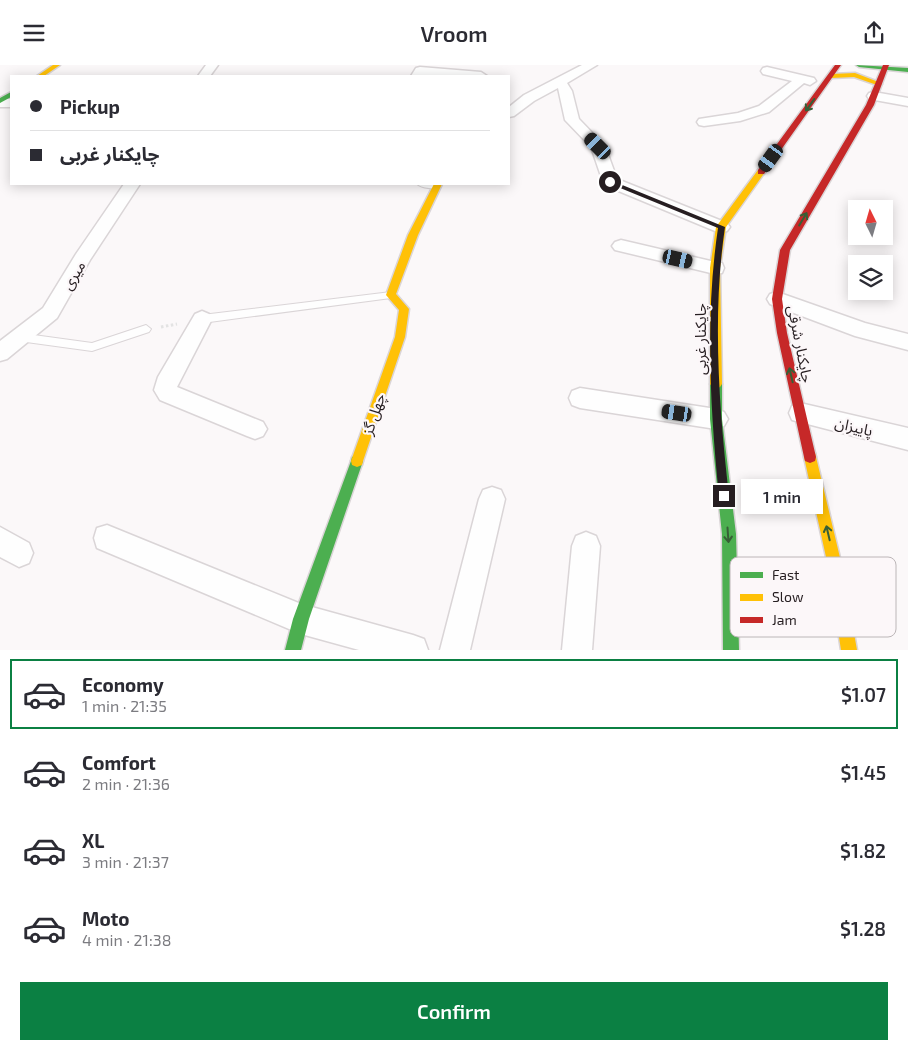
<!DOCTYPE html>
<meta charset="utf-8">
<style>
:root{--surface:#fff;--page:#f7f7f7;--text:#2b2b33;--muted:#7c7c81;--line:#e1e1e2;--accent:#0b8043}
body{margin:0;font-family:"Exo 2","Noto Sans Arabic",sans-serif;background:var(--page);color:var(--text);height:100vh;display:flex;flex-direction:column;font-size:19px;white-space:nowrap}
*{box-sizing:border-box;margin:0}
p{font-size:16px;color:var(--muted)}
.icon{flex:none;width:28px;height:28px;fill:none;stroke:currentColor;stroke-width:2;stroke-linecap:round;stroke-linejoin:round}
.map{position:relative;height:585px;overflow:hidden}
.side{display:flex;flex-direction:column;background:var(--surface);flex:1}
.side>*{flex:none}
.guide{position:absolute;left:10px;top:10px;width:500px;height:110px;border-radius:0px;box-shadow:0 2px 12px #0003;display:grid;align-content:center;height:110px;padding:0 20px;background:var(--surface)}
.needle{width:32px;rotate:355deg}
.tools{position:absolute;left:848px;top:135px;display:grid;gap:10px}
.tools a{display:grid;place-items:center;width:45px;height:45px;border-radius:0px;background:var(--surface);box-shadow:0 2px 12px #0003;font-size:25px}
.end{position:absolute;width:22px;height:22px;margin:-11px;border:6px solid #261e21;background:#fff;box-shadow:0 0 0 2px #fff}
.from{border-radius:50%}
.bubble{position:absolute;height:35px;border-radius:0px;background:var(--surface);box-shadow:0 2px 12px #0003;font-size:16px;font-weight:600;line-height:35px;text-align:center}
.car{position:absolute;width:15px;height:30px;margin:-15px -8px;border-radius:6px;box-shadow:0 0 4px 1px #0007;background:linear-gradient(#222 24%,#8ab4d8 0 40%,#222 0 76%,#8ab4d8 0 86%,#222 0)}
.guide b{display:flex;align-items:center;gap:18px;height:48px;font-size:19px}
.guide b+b{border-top:1px solid var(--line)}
.guide i{width:12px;height:12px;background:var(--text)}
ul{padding:9px 0 0;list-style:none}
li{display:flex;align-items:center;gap:15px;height:70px;margin:0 10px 8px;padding:0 10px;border:2px solid transparent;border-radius:0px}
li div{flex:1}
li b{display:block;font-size:19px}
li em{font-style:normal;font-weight:600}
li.current{border-color:var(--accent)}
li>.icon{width:45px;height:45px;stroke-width:1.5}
.button{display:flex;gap:10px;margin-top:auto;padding:10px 20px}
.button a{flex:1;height:58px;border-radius:0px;background:var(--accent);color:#fff;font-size:20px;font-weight:600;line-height:58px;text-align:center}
header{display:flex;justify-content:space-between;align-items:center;height:65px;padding:0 20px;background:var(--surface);font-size:22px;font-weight:600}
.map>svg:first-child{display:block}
</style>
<header><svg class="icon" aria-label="menu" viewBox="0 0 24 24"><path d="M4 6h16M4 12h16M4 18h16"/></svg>Vroom<svg class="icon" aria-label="share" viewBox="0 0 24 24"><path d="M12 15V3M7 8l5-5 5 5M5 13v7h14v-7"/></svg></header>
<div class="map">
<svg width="908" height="585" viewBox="0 0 908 585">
<rect width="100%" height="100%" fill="#fbf8f9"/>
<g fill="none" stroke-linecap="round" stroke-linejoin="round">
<!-- lane casing -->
<g stroke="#dad5d7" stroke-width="2">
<path id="lane" d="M417,119H435L439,121C434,125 422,123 417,119Z
M391,227L396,230L391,233L202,258L197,254L202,250Z
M146,260L151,264L149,267L92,286L19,276L14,272L19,268L92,278Z"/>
</g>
<!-- street casing -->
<g stroke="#dad5d7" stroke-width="3">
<path id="street" d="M206,0H218L210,11H198Z
M582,0H597L567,18L572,26L579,54L605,81L617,114L727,158L730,162L727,166L721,168L715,166L604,120L591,82L565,55L558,23L534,36L514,51L509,52V42L524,30Z
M420,2L481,7L487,11H411L416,3Z
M767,2L814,13L816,16L810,20L804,18L769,47L740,56L704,61L699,60L697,57L699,54L738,48L759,41L792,16L763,9L761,6L763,3Z
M874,27L908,33V41L869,34L867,31L869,28Z
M0,34H11V42H0Z
M124,119H140L90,195L57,253L7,294L0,296V276L43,243L76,189Z
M621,175L715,197L722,198L724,203L722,208L715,209L615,185L612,181L615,177Z
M777,227L865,258L908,269V285L855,271L770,239L767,234L770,229Z
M202,246L209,249L212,254L177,322L263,357L267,364L263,371L255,374L247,371L160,335L154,325L158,312L195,249Z
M580,323L716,344L724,347L728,354L724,361L716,364L580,343L572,340L569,333L572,326Z
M800,338L908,363V385L792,355L789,348L792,341Z
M492,422L501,425L505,434L470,585H440L479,434L483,425Z
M107,460L301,539L413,570L424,574L428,585H359L301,569L97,483L94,473L97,463Z
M0,462L29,478L33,488L29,498L19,502L0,492Z
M586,467L596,471L600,481L592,585H562L572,481L576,471Z"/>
</g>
<!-- fast casing -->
<g stroke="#dad5d7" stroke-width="3">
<path id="fast" d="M856,0L908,3V7L859,2Z
M11,27V32L0,38V33Z
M716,314L720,316L722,319V354L736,469L739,585H723L722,469L710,354V319L712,316Z
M357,390L362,392L363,396L309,554L301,585H285L293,554L351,396L352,392Z"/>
</g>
<!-- slow casing -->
<g stroke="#dad5d7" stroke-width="3">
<path id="slow" d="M53,0H60L44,11H37Z
M855,8L881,18L882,19L877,20L854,12L831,13L828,11L831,9Z
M758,105L765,107L726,162L720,203L722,319L720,322L716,324L712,322L710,319V203L716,162Z
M434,119H442L418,170L396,229L409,244L405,272L363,396L362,400L357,402L352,400L351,396L395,272L399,245L386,230L408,170Z
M810,386L815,388L816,392L842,501L857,585H841L828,501L804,392L805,388Z"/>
</g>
<!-- jam casing -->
<g stroke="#dad5d7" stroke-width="3">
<path id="jam" d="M835,0H841L764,109H758V105Z
M883,0H889L874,40L790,185L782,234L787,268L816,392L815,396L810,398L805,396L804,392L777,268L772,234L780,185L866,40Z"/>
</g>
<!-- path -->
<path stroke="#e3e3e3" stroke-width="3" stroke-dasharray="2.5 2.5" stroke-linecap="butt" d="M161,262L177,259"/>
<!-- lane -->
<use href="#lane" fill="#fefefe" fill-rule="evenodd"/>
<!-- street -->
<use href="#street" fill="#fefefe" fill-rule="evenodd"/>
<!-- fast -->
<use href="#fast" fill="#4caf50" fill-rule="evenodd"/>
<!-- slow -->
<use href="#slow" fill="#ffc107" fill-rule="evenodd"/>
<!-- jam -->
<use href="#jam" fill="#c62828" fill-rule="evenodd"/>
</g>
<!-- one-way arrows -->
<defs><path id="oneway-shaft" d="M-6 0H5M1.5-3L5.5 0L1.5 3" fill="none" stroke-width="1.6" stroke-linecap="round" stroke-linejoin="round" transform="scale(1.25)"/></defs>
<g stroke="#375f36">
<use href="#oneway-shaft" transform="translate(810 40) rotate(126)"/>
<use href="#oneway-shaft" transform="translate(803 154) rotate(-59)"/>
<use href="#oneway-shaft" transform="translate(791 310) rotate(-103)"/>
<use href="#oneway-shaft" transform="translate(828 468) rotate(-103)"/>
<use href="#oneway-shaft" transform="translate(728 470) rotate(86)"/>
</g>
<!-- route -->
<path fill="#261e21" d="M610,115L725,162C712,250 719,343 729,431L724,435L719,431C710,344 705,250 718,163L608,118Z"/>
<g text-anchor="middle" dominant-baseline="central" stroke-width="4.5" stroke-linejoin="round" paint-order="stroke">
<!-- street labels -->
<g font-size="15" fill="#261e21" stroke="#fcf7f9">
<text transform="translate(73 210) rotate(-59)">میری</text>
<text transform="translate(700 274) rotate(-90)">چایکنار غربی</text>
<text transform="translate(801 279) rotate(79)">چایکنار شرقی</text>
<text transform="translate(373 349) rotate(-71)">چهل گز</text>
<text transform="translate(854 361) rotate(13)">پاییزان</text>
</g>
</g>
<!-- legend -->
<rect x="730" y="492" width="166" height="80" rx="8" fill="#fcf7f9" stroke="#bcb6b8" stroke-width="1"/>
<rect x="740" y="507" width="23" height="6" fill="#4caf50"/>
<rect x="740" y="529" width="23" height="7" fill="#ffc107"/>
<rect x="740" y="552" width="23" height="6" fill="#c62828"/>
<g font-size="14" fill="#261e21">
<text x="772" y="515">Fast</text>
<text x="772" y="537">Slow</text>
<text x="772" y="560">Jam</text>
</g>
</svg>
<div class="tools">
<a><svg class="needle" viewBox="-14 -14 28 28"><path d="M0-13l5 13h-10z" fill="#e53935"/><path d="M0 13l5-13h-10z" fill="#7c7c81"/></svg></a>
<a><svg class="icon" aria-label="layers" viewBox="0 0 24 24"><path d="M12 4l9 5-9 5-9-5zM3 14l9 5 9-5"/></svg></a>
</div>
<i class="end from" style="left:610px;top:117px"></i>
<i class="end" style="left:724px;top:431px"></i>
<div class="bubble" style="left:741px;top:414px;width:82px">1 min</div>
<i class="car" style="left:598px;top:81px;rotate:315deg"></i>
<i class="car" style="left:771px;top:93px;rotate:216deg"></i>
<i class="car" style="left:678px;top:194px;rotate:103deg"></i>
<i class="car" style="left:677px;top:348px;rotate:279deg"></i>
<div class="guide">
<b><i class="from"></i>Pickup</b>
<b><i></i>چایکنار غربی</b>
</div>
</div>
<section class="side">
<ul>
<li class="current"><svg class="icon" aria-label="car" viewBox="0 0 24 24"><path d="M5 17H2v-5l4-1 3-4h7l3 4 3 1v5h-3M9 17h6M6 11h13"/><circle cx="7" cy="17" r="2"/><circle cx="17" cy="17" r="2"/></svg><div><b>Economy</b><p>1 min · 21:35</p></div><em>$1.07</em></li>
<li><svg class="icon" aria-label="car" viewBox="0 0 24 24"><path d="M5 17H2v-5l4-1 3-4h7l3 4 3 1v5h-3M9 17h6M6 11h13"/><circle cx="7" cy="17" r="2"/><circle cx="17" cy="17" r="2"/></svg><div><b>Comfort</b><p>2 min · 21:36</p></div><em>$1.45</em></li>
<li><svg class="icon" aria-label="car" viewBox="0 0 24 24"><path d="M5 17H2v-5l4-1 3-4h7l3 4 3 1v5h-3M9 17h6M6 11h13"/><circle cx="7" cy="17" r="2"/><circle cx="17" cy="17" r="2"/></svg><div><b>XL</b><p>3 min · 21:37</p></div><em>$1.82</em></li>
<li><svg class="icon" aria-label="car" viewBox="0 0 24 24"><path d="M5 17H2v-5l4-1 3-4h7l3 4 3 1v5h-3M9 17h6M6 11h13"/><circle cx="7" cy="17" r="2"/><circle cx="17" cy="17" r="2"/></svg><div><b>Moto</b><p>4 min · 21:38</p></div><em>$1.28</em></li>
</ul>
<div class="button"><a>Confirm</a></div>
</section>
